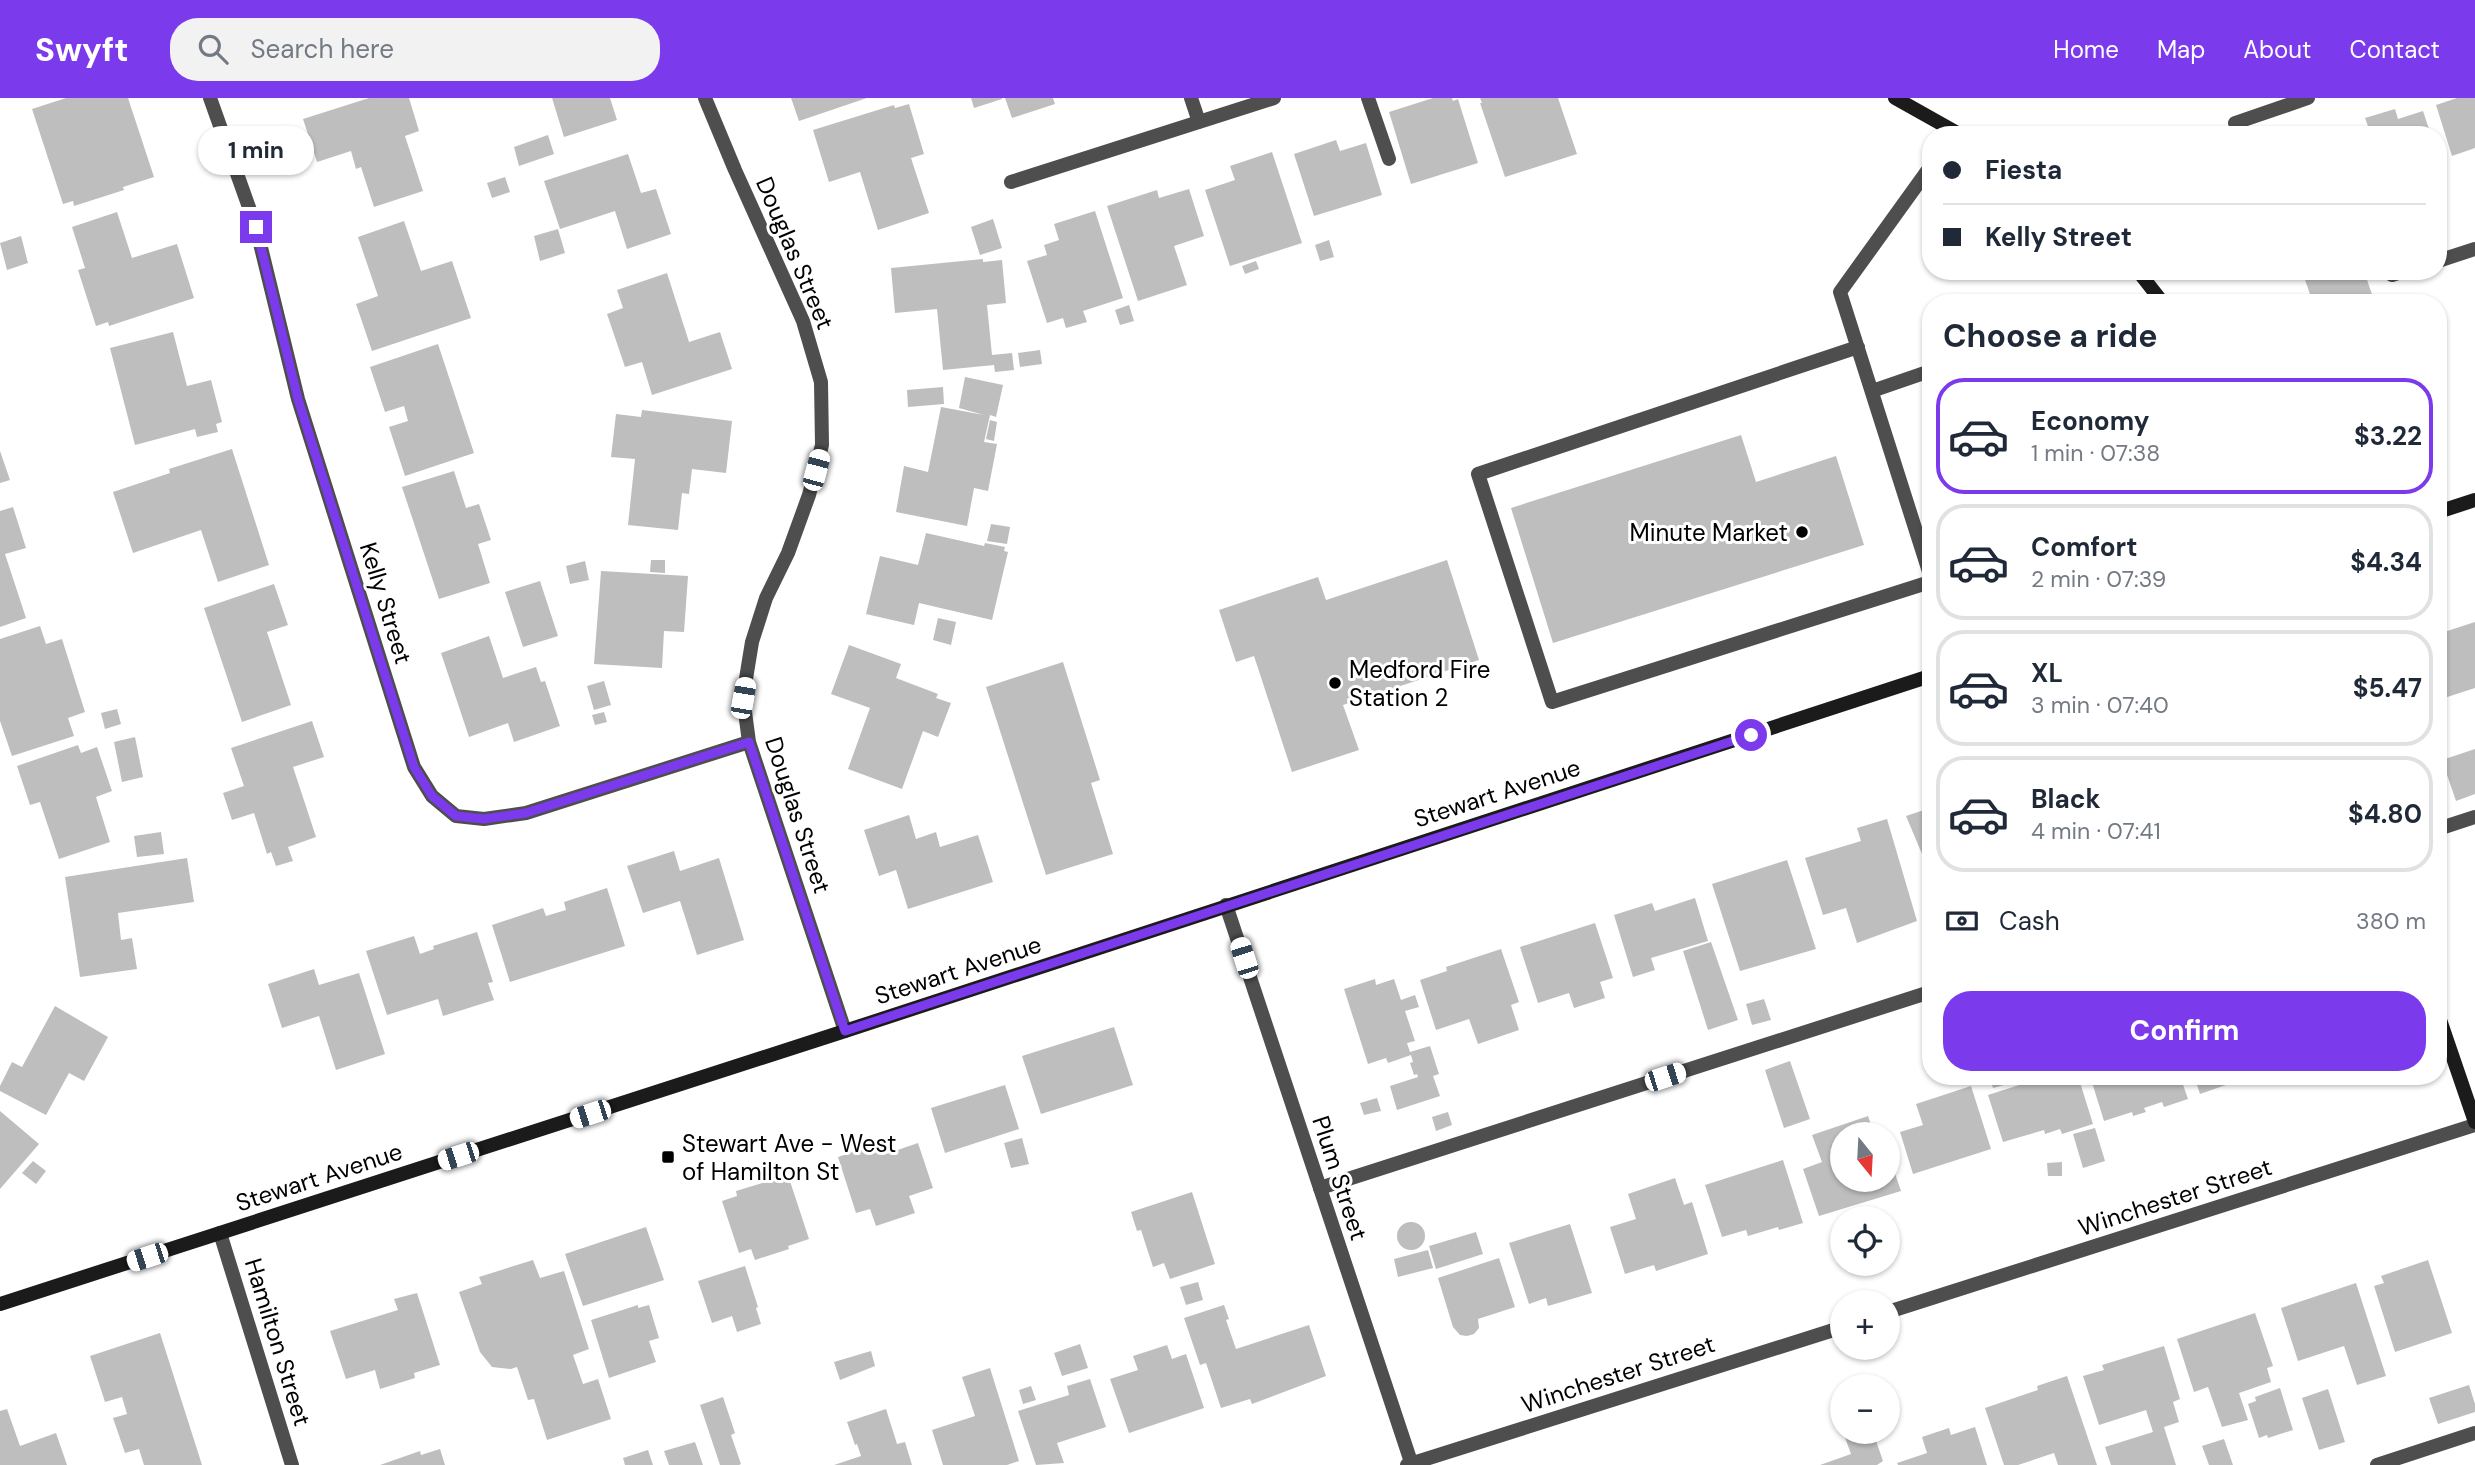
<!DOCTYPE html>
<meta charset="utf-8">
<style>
:root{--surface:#fff;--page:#f2f2f3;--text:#1f2937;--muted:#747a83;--line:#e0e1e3;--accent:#7c3aed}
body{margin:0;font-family:"DM Sans",sans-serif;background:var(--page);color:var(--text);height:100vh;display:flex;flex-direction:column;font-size:26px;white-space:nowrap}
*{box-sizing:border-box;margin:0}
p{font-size:23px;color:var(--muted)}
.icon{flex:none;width:38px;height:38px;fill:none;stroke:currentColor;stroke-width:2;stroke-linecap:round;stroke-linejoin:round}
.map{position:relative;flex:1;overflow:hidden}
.drawer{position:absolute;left:1922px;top:196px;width:525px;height:791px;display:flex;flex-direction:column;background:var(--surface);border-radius:28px;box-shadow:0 2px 5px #0004}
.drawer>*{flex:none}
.hud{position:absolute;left:1922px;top:28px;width:525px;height:154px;border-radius:28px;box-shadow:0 2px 5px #0004;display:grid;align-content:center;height:154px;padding:0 21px;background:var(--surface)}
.needle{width:46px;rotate:162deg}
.fabs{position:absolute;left:1830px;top:1024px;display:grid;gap:14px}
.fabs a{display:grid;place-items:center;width:70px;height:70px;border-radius:50%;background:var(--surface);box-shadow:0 2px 5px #0004;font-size:35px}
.end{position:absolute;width:32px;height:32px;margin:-16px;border:9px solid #7c3aed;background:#fff;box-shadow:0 0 0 4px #fff}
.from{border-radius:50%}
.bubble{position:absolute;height:49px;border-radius:24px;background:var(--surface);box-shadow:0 2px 5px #0004;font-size:23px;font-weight:700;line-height:49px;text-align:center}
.car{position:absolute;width:21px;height:42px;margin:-21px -10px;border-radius:9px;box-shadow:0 0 5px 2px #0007;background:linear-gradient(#fff 24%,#345 0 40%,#fff 0 76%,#345 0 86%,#fff 0)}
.hud b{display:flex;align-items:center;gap:24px;height:66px;font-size:26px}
.hud b+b{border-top:2px solid var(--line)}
.hud i{width:18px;height:18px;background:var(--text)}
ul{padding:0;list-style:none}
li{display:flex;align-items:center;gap:21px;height:116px;margin:0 14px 10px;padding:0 7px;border:4px solid var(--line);border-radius:28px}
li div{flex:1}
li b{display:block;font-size:26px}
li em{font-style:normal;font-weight:700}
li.on{border-color:var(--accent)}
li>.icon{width:63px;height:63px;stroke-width:1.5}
h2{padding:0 21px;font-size:32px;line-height:84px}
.pay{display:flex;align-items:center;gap:18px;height:77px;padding:0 21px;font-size:26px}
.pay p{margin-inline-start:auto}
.primary-button{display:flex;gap:14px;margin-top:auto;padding:14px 21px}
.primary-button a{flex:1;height:80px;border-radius:28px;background:var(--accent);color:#fff;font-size:28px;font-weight:700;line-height:80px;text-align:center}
header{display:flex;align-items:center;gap:42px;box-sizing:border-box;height:98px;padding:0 35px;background:var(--accent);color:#fff}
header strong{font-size:33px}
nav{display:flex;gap:38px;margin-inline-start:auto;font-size:24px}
.search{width:490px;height:63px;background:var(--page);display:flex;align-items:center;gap:18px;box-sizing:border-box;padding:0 24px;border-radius:28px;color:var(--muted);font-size:26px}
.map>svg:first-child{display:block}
</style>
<header>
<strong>Swyft</strong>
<div class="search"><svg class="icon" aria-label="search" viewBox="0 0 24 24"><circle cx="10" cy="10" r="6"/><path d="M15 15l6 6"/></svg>Search here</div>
<nav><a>Home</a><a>Map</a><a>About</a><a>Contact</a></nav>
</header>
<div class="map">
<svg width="2475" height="1367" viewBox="0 0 2475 1367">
<rect width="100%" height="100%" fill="#fff"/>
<!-- building -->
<path fill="#bebebe" d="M66,0H128L154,79L123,89L124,92L74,108L73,103L63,106L32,11Z
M369,0H409L419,33L405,38L423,93L374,109L361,69L356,71L351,53L317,64L303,21Z
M552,0H610L617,22L564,39Z
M791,0H867L799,23Z
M971,0H1002V1L974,10Z
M1005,0H1053L1055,6L1012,20Z
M1433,0H1452L1453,3L1458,1L1478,65L1411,86L1389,14Z
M1480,0H1558L1577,56L1505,79L1480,5H1482Z
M2457,0H2475V50L2452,58L2436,7Z
M909,6L924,56L911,60L929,115L878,132L860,74L829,84L813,32L894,7L895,10Z
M2395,11L2398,21L2423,13L2431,37H2354L2369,31L2365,20Z
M548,37L554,56L519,68L514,49Z
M1336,42L1340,53L1366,45L1382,97L1314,118L1294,56Z
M1272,54L1302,145L1230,168L1205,92L1235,82L1230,68Z
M628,56L641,95L656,91L671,136L627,151L615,113L560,131L544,83Z
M505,79L510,94L492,100L487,85Z
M1189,91L1204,138L1174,148L1187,187L1138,203L1107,108L1157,92L1159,100Z
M1095,113L1123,200L1083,213L1087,224L1066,230L1063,220L1047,225L1027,163L1047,157L1044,147L1059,142L1054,126Z
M117,114L132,160L177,146L194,200L109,228L108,224L96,228L78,172L85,170L72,129Z
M993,121L1002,150L980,157L971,129Z
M404,123L421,173L452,163L471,220L372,253L356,206L378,198L358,139Z
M558,131L565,155L540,163L534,138Z
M21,138L28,165L7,172L0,145Z
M1329,142L1334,159L1320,163L1315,147Z
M983,161V164L1002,162L1006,205L987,207L992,257L1012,255L1014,272L995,274L994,267L943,272L937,211L895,215L891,170Z
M1256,163L1259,171L1245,176L1242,168Z
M2302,173H2364L2375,205H2313Z
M667,175L689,244L720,234L732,271L652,297L642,264L625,269L607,216L623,210L617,192Z
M1129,207L1134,223L1120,227L1115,212Z
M173,234L187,288L211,282L222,324L216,326L218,334L197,339L195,331L135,347L110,250Z
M438,246L474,355L405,378L389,329L408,323L404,308L385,314L370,269Z
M1040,252L1042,266L1020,269L1018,255Z
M965,279L1003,287L996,319L990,317L984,344L997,346L988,393L974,390L967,428L896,414L904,368L928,374L941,309L984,317L959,310Z
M943,289L944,306L908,309L907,292Z
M642,312L732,323L726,375L692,371L689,396L682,395L678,432L628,427L635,361L611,359L616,316L641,319Z
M990,322L997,324L994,343L986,341Z
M1741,337L1756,384L1836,358L1864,447L1553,545L1511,410Z
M232,351L269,467L218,484L201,432L133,455L113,394L170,375L169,371Z
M0,353L10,382L0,385Z
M454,373L466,410L479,406L491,442L478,446L490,485L439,501L402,389Z
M13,409L26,450L5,456L26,520L0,529V413Z
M991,426L1010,429L1007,446L987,443Z
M926,435L984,448L985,445L1005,449L1004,453L1008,454L992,522L919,505L914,527L866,516L880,458L918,467Z
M651,462H665V475L650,474Z
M1447,462L1479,562L1343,607L1359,652L1292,674L1254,558L1236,564L1219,512L1318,479L1326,502Z
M585,463L589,482L570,486L566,468Z
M601,473L688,478L684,534L664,533L662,570L594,566Z
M540,483L558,538L523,549L505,494Z
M274,486L288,527L267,534L291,607L242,624L204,510Z
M938,520L956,524L951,547L933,542Z
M2475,524V590L2438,602V536Z
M40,528L46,546L62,541L85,614L68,620L74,638L12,658L0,623V541Z
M489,538L503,580L536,569L541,584L545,583L560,628L514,644L508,625L469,639L441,555Z
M849,547L901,566L896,580L938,596L936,600L951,605L938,639L923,633L902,691L848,671L870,610L831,596Z
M1063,564L1100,682L1091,685L1113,756L1046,777L986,589Z
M604,583L611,607L594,612L587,588Z
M117,611L121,626L105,631L101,615Z
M604,614L607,624L595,627L592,617Z
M312,623L324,659L293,669L316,739L288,749L293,763L276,768L271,754L267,756L254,715L232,722L223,695L244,688L231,650Z
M135,639L143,679L122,684L114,644Z
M78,647L81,655L97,649L112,693L96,699L110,744L59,761L40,704L30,707L17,668Z
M2475,651V696L2456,703L2442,662Z
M1930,710V762L1927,755L1922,756L1906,718Z
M909,717L916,741L936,734L940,749L978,737L993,784L908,811L896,772L879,778L864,732Z
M1887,721L1917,823L1857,845L1846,810L1823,817L1805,760L1861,743L1857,730Z
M161,734L164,756L137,759L134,738Z
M674,753L680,773L719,760L744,842L697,857L680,803L643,815L627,768Z
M187,760L194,804L118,815L121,842L132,840L137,871L80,879L65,779Z
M1787,762L1816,851L1740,873L1712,786Z
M607,790L625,848L510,884L492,827L543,810L546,818L566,812L564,804Z
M1695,800L1708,843L1651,860L1655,872L1633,879L1614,817L1652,805L1655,813Z
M1595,825L1613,880L1600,884L1605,900L1574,910L1569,895L1538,905L1520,849Z
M477,834L493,884L488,885L494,902L443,918L438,901L387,917L366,853L414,838L420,856L434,851L433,848Z
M1711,844L1738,922L1708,932L1683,853Z
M1501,851L1519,904L1511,907L1519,932L1478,946L1469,921L1436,932L1420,882L1447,873L1446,869Z
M314,871L319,887L359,875L385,956L336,972L319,918L282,930L268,886Z
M1375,881L1376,887L1394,881L1401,902L1415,897L1419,909L1405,913L1415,943L1407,945L1410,954L1430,948L1439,976L1433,978L1440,998L1397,1012L1390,988L1418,979L1417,976L1414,977L1410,965L1413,964L1411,957L1388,965L1386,960L1368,966L1344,891Z
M1764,901L1771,922L1752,927L1746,906Z
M55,908L108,939L84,983L69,975L46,1017L0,993V988L12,964L22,969Z
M1114,929L1133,987L1041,1016L1022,958Z
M1790,963L1810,1021L1784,1030L1765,972Z
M1989,978H2009L2011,985L1993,990Z
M2011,978H2031L2032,981L2015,987Z
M2033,978H2078L2093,1026L2062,1036L2060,1031L2045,1036L2044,1032L2003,1044L1988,997L2035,982Z
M2090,978H2180L2188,1001L2164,1009L2162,1004L2144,1010L2146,1014L2133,1018L2132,1014L2104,1023Z
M2194,978H2242L2243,981L2200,996Z
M1005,987L1019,1031L945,1055L931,1010Z
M1971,988L1991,1051L1913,1076L1900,1034L1923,1027L1916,1006Z
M1377,1000L1381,1013L1364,1017L1360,1005Z
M0,1013L39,1046L0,1091Z
M1448,1014L1452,1027L1436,1033L1432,1019Z
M1868,1018L1874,1036H1843V1082H1888L1889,1058L1901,1093L1819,1118L1803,1071L1822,1064L1812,1037Z
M2095,1030L2105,1063L2083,1070L2073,1036Z
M1022,1040L1029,1066L1011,1070L1004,1045Z
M879,1045L883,1057L918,1045L933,1090L909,1098L915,1115L876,1128L870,1111L856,1115L838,1059Z
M1783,1062L1803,1125L1779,1132L1778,1129L1748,1138L1746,1132L1722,1139L1705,1087Z
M33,1063L46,1073L36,1086L22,1075Z
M2062,1064V1078H2048L2047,1065Z
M788,1077L809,1141L788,1148L789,1151L755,1162L751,1151L739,1155L722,1103L737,1098L736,1093Z
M1675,1080L1684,1107L1692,1104L1708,1156L1656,1173L1654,1167L1625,1176L1610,1129L1636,1121L1628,1096Z
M1192,1094L1215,1166L1170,1181L1164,1165L1153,1169L1141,1132L1137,1133L1131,1114Z
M1397 1138a14 14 0 1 1 28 0a14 14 0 1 1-28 0Z
M1570,1126L1592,1195L1548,1208L1546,1200L1529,1206L1509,1145Z
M646,1129L664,1182L583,1208L565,1156Z
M1476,1134L1483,1156L1436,1171L1429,1148Z
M1428,1152L1433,1170L1398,1179L1394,1161Z
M1499,1160L1515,1209L1478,1221L1479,1230L1474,1236L1467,1238L1460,1237L1453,1229L1438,1180Z
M533,1162L540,1180L564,1173L589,1251L573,1257L583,1286L598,1281L611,1321L547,1342L534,1301L528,1302L517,1269L511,1271L492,1269L480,1254L459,1194L482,1186L479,1179Z
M2428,1162L2452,1235L2395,1254L2374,1188L2384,1185L2381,1178Z
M745,1168L758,1209L756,1210L761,1226L737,1234L732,1218L712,1225L698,1183Z
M1198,1184L1203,1202L1186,1207L1180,1189Z
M2356,1185L2386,1278L2357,1287L2344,1248L2298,1263L2281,1210Z
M417,1195L440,1267L414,1275L415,1280L380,1291L375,1272L346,1281L330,1233L398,1212L394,1201Z
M638,1207V1210L649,1207L659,1240L649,1243L656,1264L609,1280L591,1222Z
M1224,1207L1229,1221L1226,1222L1236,1251L1309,1227L1326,1278L1252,1306L1250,1301L1221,1310L1206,1265L1200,1267L1184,1220Z
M2255,1215L2273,1268L2267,1270L2271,1284L2239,1295L2248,1322L2222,1329L2208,1289L2194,1294L2177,1241Z
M160,1235L202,1367H144L139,1351L125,1355L113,1320L127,1316L122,1299L105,1304L90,1258Z
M1080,1246L1088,1270L1062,1278L1054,1255Z
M1167,1247L1172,1261L1186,1256L1204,1310L1129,1335L1110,1281L1138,1272L1133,1258Z
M2164,1248L2180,1301L2173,1304L2179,1324L2164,1329L2176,1367H2111L2105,1349L2153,1334L2146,1312L2099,1327L2083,1278L2104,1272L2102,1267Z
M871,1253L875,1268L840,1282L834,1264Z
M990,1270L1019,1363L1007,1367H943L932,1332L975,1318L962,1279Z
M2067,1278L2097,1367H2058L2054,1355L2018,1367H2004L1985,1310L2038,1292L2037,1288Z
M1090,1281L1106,1329L1057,1345L1064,1365L1036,1367L1018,1313L1069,1297L1067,1288Z
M2469,1287L2475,1306V1314L2438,1326L2429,1300Z
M1031,1288L1036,1302L1023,1306L1019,1292Z
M2280,1290L2293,1332L2268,1340L2267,1337L2259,1340L2248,1306L2256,1303L2255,1299Z
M2328,1291L2345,1344L2319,1352L2302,1300Z
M723,1299L735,1335L731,1337L741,1366L739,1367H720L700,1307Z
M7,1311L20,1348L56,1335L67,1367H0V1313Z
M886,1311L897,1346L905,1344L912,1367H834L861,1358L857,1346L855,1347L847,1324Z
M1975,1329L1987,1367H1898L1897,1365L1927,1355L1922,1339L1949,1330L1951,1337Z
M1843,1334H1873L1883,1363L1877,1367H1820L1851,1356Z
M2224,1341L2233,1367H2209L2202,1348Z
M695,1344L703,1367H669L664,1353Z
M440,1351L445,1367H380L420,1353L421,1357Z
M648,1352L653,1367H625L623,1360Z"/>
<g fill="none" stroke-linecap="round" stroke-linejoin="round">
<!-- service -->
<path stroke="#4e4e4e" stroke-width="14" d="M1191,0L1199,24
M1368,0L1389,61
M2235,25L2308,0
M1930,69L1840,194L1930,477
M1011,84L1274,0
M2438,163L2475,151
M2392,177L2404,173
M1858,249L1478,376L1552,604L1930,484
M1872,293L1930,273
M2438,731L2475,719
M1320,1090L1930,894
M2377,1367L2475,1335"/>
<!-- minor -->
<path stroke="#4e4e4e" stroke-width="14" d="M210,0L256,129L298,301L414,669L432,698L456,718L484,721L526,715L749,644
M705,0L735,72L803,223L821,284L822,347L809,397L788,455L766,500L752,544L743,599L749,644L845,933
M1226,807L1412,1367
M220,1135L292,1367
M1888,1214L2475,1027
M1407,1367L1843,1229"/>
<!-- secondary -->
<path stroke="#1b1b1b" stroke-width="14" d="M1895,0L1961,37
M2138,173L2163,205
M2438,414L2475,402
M2438,916L2475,1024
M0,1206L845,933L1930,578"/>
</g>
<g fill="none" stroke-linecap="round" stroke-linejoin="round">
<!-- route -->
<path stroke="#7c3aed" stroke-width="9" d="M256,129L298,301L414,669L432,698L456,718L484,721L526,715L749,644L845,933L1751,637"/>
</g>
<!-- markers -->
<g fill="#000" stroke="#fff" stroke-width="2.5">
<circle cx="1802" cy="434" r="7"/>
<circle cx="1335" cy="585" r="7"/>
<rect x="661" y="1052" width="14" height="14" rx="3.5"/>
</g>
<g text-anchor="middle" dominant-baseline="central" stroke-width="6" stroke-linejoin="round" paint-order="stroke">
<!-- street labels -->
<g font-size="24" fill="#000" stroke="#fff">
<text transform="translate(795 155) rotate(67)">Douglas Street</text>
<text transform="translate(386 505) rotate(73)">Kelly Street</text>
<text transform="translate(1497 695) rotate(-18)">Stewart Avenue</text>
<text transform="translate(798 717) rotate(72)">Douglas Street</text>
<text transform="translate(958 872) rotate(-18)">Stewart Avenue</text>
<text transform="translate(319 1079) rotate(-18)">Stewart Avenue</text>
<text transform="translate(1340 1080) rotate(72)">Plum Street</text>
<text transform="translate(2175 1099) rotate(-18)">Winchester Street</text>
<text transform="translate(278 1244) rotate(73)">Hamilton Street</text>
<text transform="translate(1618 1276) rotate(-18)">Winchester Street</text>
</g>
<!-- poi labels -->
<g font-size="24" fill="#000" stroke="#fff" text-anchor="start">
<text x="1788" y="434" text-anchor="end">Minute Market</text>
<text x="1349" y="571">Medford Fire<tspan x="1349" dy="28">Station 2</tspan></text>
<text x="682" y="1045">Stewart Ave - West<tspan x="682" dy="28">of Hamilton St</tspan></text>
</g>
</g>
</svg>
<div class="fabs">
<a><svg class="needle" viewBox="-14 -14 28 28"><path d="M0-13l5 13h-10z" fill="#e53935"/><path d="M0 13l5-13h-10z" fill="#747a83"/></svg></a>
<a><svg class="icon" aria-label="locate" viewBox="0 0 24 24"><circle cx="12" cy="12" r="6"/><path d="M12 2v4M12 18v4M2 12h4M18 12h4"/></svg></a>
<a>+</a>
<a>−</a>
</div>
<i class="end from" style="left:1751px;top:637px"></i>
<i class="end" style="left:256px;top:129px"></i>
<div class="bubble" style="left:198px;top:28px;width:116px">1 min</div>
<i class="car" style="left:816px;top:372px;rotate:15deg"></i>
<i class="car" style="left:743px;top:600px;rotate:10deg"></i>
<i class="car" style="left:1244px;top:860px;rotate:342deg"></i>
<i class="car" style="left:1665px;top:979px;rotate:72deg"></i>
<i class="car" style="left:590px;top:1016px;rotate:252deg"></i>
<i class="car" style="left:458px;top:1058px;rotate:252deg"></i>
<i class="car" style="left:147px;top:1159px;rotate:252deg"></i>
<div class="hud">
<b><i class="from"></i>Fiesta</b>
<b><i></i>Kelly Street</b>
</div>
<section class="drawer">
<h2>Choose a ride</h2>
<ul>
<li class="on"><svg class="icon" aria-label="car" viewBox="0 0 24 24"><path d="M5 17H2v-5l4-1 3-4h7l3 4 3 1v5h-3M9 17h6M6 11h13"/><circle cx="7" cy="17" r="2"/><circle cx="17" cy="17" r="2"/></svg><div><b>Economy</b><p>1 min · 07:38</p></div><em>$3.22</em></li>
<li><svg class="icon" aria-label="car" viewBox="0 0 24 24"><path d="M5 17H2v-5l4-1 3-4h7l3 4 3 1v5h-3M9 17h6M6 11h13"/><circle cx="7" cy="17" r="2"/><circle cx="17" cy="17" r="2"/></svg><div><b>Comfort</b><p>2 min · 07:39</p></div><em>$4.34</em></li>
<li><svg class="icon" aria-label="car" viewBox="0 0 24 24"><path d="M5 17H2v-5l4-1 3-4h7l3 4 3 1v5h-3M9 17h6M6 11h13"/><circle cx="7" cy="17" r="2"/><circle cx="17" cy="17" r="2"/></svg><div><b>XL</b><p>3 min · 07:40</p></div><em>$5.47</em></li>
<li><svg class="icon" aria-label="car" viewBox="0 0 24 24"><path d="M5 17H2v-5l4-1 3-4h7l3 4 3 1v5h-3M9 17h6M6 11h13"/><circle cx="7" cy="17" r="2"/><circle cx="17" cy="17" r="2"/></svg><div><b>Black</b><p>4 min · 07:41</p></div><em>$4.80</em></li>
</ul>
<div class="pay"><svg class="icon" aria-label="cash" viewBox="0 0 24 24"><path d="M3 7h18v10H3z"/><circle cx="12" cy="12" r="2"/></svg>Cash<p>380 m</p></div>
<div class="primary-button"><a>Confirm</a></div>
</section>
</div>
